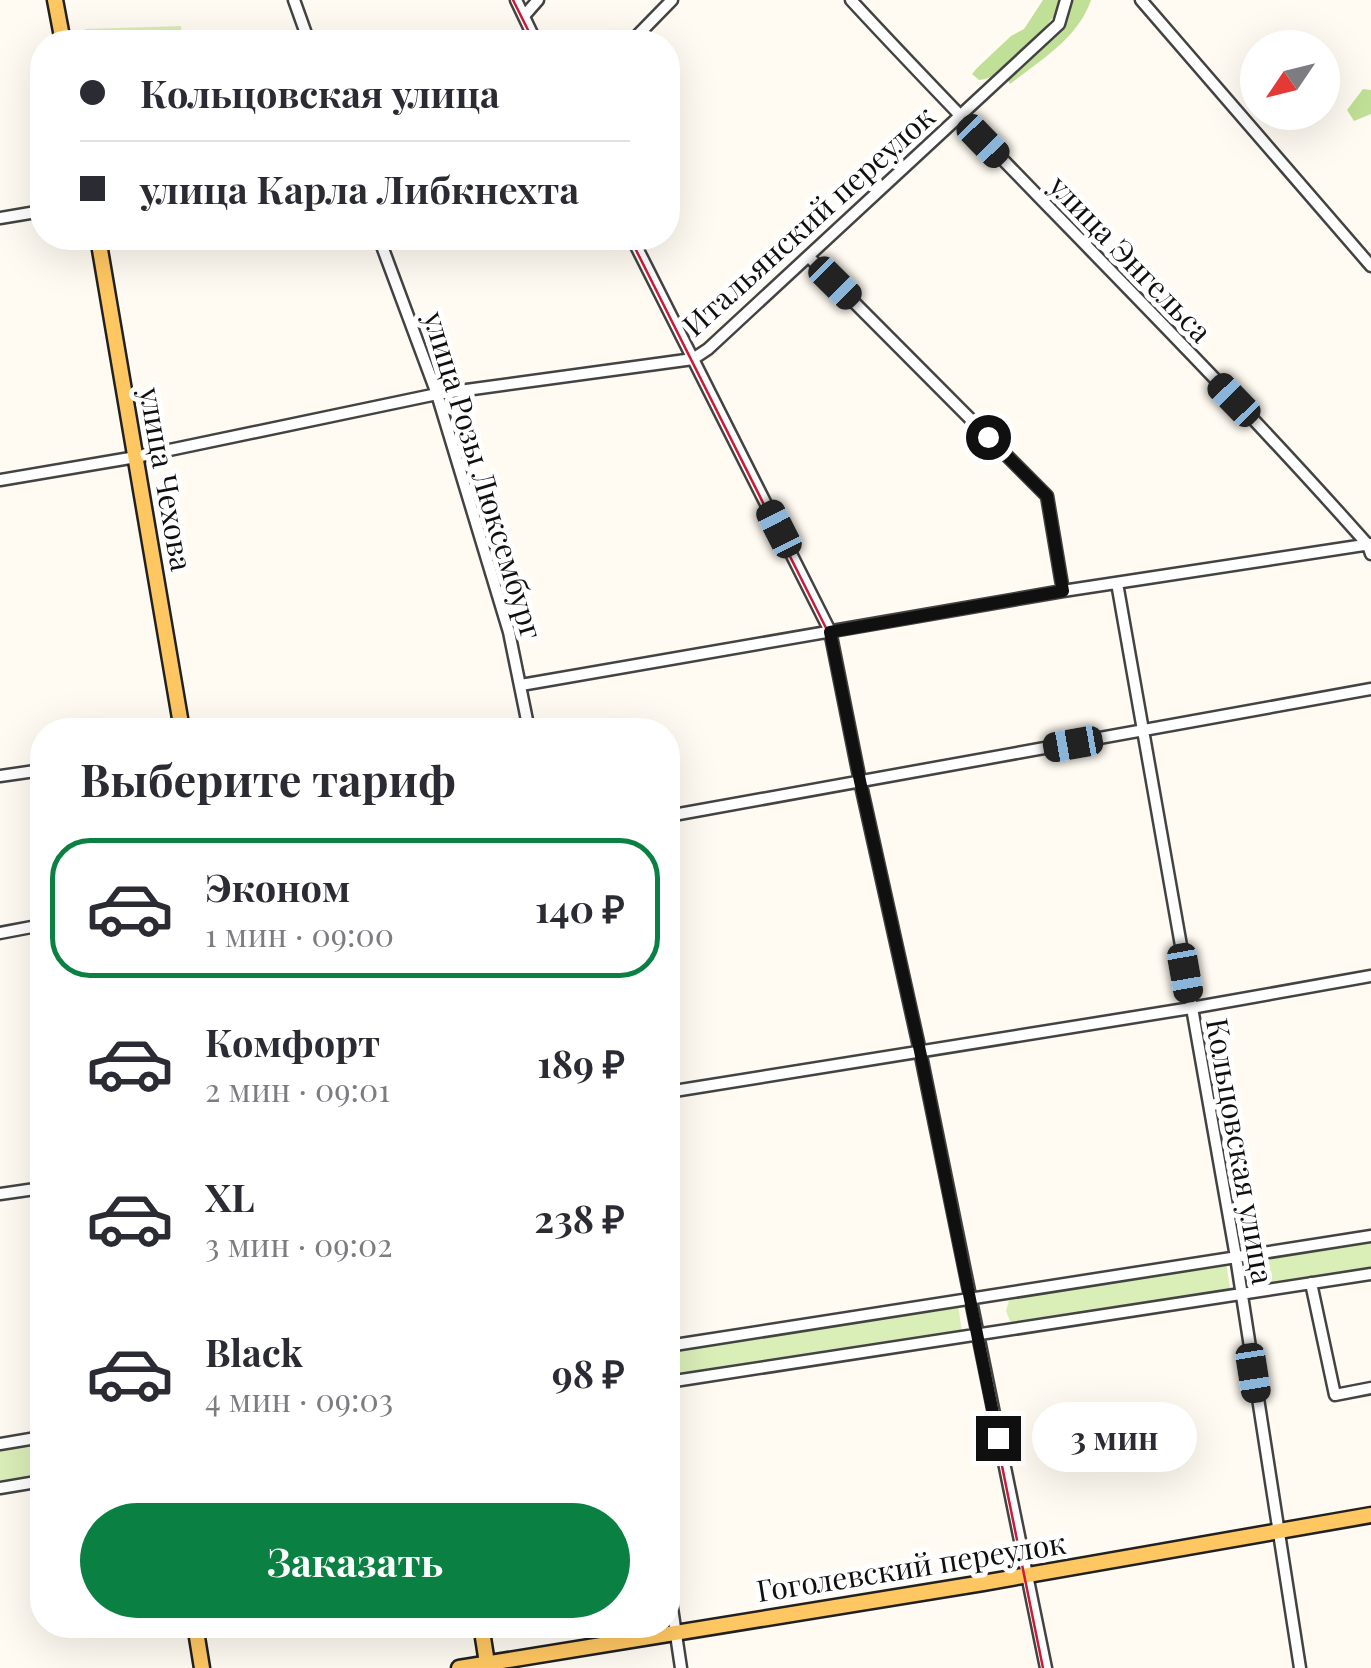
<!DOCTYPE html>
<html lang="ru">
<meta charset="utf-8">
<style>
:root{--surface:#fff;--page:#f7f7f7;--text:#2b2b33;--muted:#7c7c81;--line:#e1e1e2;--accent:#0b8043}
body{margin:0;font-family:"Playfair Display",serif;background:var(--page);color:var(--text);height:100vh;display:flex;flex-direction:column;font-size:38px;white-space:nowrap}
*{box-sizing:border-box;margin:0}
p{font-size:32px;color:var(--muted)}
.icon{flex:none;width:55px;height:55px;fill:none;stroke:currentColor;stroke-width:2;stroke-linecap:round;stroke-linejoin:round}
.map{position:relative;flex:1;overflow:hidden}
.side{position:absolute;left:30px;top:718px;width:650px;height:920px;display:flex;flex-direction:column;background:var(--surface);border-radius:40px;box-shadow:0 10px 40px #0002}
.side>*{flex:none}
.top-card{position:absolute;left:30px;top:30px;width:650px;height:220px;border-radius:40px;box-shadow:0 10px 40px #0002;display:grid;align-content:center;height:220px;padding:0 50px;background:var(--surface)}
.needle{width:65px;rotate:235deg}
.tools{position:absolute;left:1240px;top:30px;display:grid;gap:20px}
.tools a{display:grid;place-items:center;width:100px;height:100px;border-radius:50%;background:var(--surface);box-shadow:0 10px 40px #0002;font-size:50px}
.end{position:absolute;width:45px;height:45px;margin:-22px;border:12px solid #101010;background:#fff;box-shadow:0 0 0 5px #fff}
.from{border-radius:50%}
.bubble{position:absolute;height:70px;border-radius:35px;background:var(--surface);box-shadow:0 10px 40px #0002;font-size:32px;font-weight:700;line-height:70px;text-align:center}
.car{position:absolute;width:30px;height:60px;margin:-30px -15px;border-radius:12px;box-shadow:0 0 8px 2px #0007;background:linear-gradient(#222 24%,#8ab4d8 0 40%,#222 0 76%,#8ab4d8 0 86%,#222 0)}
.top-card b{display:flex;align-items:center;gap:35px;height:95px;font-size:38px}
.top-card b+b{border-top:2px solid var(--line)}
.top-card i{width:25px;height:25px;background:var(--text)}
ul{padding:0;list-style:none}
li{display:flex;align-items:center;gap:30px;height:140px;margin:0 20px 15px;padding:0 30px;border:5px solid transparent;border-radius:40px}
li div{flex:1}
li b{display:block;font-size:38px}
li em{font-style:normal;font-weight:700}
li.active{border-color:var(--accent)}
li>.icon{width:90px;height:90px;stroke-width:1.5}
h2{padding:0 50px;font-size:45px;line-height:120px}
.primary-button{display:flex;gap:20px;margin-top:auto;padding:20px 50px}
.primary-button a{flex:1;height:115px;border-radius:60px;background:var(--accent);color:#fff;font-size:40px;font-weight:700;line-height:115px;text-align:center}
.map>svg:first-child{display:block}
</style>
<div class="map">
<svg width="1371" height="1668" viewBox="0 0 1371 1668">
<rect width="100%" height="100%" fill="#fffbf2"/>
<!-- green -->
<path fill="#daeeb8" d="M181,26L182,42H87L85,29Z
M1371,1240V1272L1257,1289L1252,1258Z
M1226,1262L1231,1294L1015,1324L1010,1321L1006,1311L1009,1300L1015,1294Z
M958,1304L962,1333L668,1378V1349Z
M42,1437V1481L0,1488V1444Z"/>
<!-- forest -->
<path fill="#bfe096" d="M1043,0H1091C1078,38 1041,60 1010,84L1007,78L1054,26L1058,12C1039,32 1010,78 979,80L972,74L977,68L1011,36L1024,29Z
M1363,89L1371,90V114L1354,121L1347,110Z"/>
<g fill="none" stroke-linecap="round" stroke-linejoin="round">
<!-- minor casing -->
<g stroke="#434343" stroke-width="15">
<path id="minor" d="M294,0L309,42
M516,0L536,42
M851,0C1021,184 1202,357 1368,545L1371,554
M1141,0L1371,266
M524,16L538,0
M631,42L672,0
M0,218L42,211
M379,238L437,394L509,632L529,730
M632,238L830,631L860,781L920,1051L1046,1668
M809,257L1047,496L1063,591
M0,480L136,457L437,394L693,359L708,349L1059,24L1066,0
M1117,583L1236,1257L1300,1668
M521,685L1063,591L1371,544
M0,776L42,770
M668,816L1371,689
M0,933L42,925
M668,1092L1191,1008L1371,976
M0,1194L42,1188
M1311,1283L1335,1395L1371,1388
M668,1346L1371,1236
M668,1382L1371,1274
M0,1444L42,1437
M0,1488L42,1481
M668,1581L681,1668"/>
</g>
<!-- major casing -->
<g stroke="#212121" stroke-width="19">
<path id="major" d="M55,0L63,42
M98,238L182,730
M195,1625L202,1668
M481,1625L487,1663
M459,1668L983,1583L1371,1515"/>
</g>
<!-- minor -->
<use href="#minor" stroke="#fff" stroke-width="10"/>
<!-- major -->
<use href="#major" stroke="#ffc762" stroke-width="14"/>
<!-- tram -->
<path stroke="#cc1b37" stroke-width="2.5" d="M513,0L534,42
M630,238L828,632L858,782L918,1052L1043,1668"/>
</g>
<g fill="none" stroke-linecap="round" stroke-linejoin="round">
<!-- route -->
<path stroke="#101010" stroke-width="12" d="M988,437L1047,496L1063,591L830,632L860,781L920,1051L998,1438"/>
</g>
<g text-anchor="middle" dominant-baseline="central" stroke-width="10" stroke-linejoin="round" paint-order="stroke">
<!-- street labels -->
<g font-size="30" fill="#101010" stroke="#fff">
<text transform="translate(808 220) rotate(-42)">Итальянский переулок</text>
<text transform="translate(1131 258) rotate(46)">улица Энгельса</text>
<text transform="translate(484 475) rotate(73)">улица Розы Люксембург</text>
<text transform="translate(167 479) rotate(80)">улица Чехова</text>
<text transform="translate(1241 1151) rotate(80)">Кольцовская улица</text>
<text transform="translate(911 1566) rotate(-9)">Гоголевский переулок</text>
</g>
</g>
</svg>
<div class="tools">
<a><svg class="needle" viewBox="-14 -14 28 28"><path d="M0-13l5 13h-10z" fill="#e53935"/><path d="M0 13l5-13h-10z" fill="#7c7c81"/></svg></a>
</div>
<i class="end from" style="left:988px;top:437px"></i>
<i class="end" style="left:998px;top:1438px"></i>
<div class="bubble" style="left:1032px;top:1402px;width:165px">3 мин</div>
<i class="car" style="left:983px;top:141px;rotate:136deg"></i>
<i class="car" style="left:835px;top:283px;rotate:135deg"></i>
<i class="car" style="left:1234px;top:400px;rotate:316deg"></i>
<i class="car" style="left:779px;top:529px;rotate:333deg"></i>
<i class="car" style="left:1073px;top:744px;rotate:260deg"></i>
<i class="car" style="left:1185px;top:973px;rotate:170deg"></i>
<i class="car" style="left:1253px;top:1373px;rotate:171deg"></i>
<div class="top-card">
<b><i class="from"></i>Кольцовская улица</b>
<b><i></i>улица Карла Либкнехта</b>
</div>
<section class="side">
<h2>Выберите тариф</h2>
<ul>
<li class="active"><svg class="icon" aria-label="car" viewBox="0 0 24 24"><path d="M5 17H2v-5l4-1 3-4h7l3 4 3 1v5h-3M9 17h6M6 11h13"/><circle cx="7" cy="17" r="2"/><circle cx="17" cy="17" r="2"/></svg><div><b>Эконом</b><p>1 мин · 09:00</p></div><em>140 ₽</em></li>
<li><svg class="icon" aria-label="car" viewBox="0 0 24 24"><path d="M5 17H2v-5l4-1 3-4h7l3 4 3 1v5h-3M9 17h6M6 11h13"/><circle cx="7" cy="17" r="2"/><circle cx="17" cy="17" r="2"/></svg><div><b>Комфорт</b><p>2 мин · 09:01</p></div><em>189 ₽</em></li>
<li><svg class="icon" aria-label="car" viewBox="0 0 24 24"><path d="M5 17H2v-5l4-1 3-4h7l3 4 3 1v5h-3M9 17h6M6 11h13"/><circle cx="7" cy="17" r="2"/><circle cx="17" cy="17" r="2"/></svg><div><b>XL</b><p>3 мин · 09:02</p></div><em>238 ₽</em></li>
<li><svg class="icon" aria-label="car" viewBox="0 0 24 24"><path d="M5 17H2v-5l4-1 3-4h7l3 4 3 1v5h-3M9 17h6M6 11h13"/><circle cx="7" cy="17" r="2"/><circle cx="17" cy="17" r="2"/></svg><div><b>Black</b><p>4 мин · 09:03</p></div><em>98 ₽</em></li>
</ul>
<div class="primary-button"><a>Заказать</a></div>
</section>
</div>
